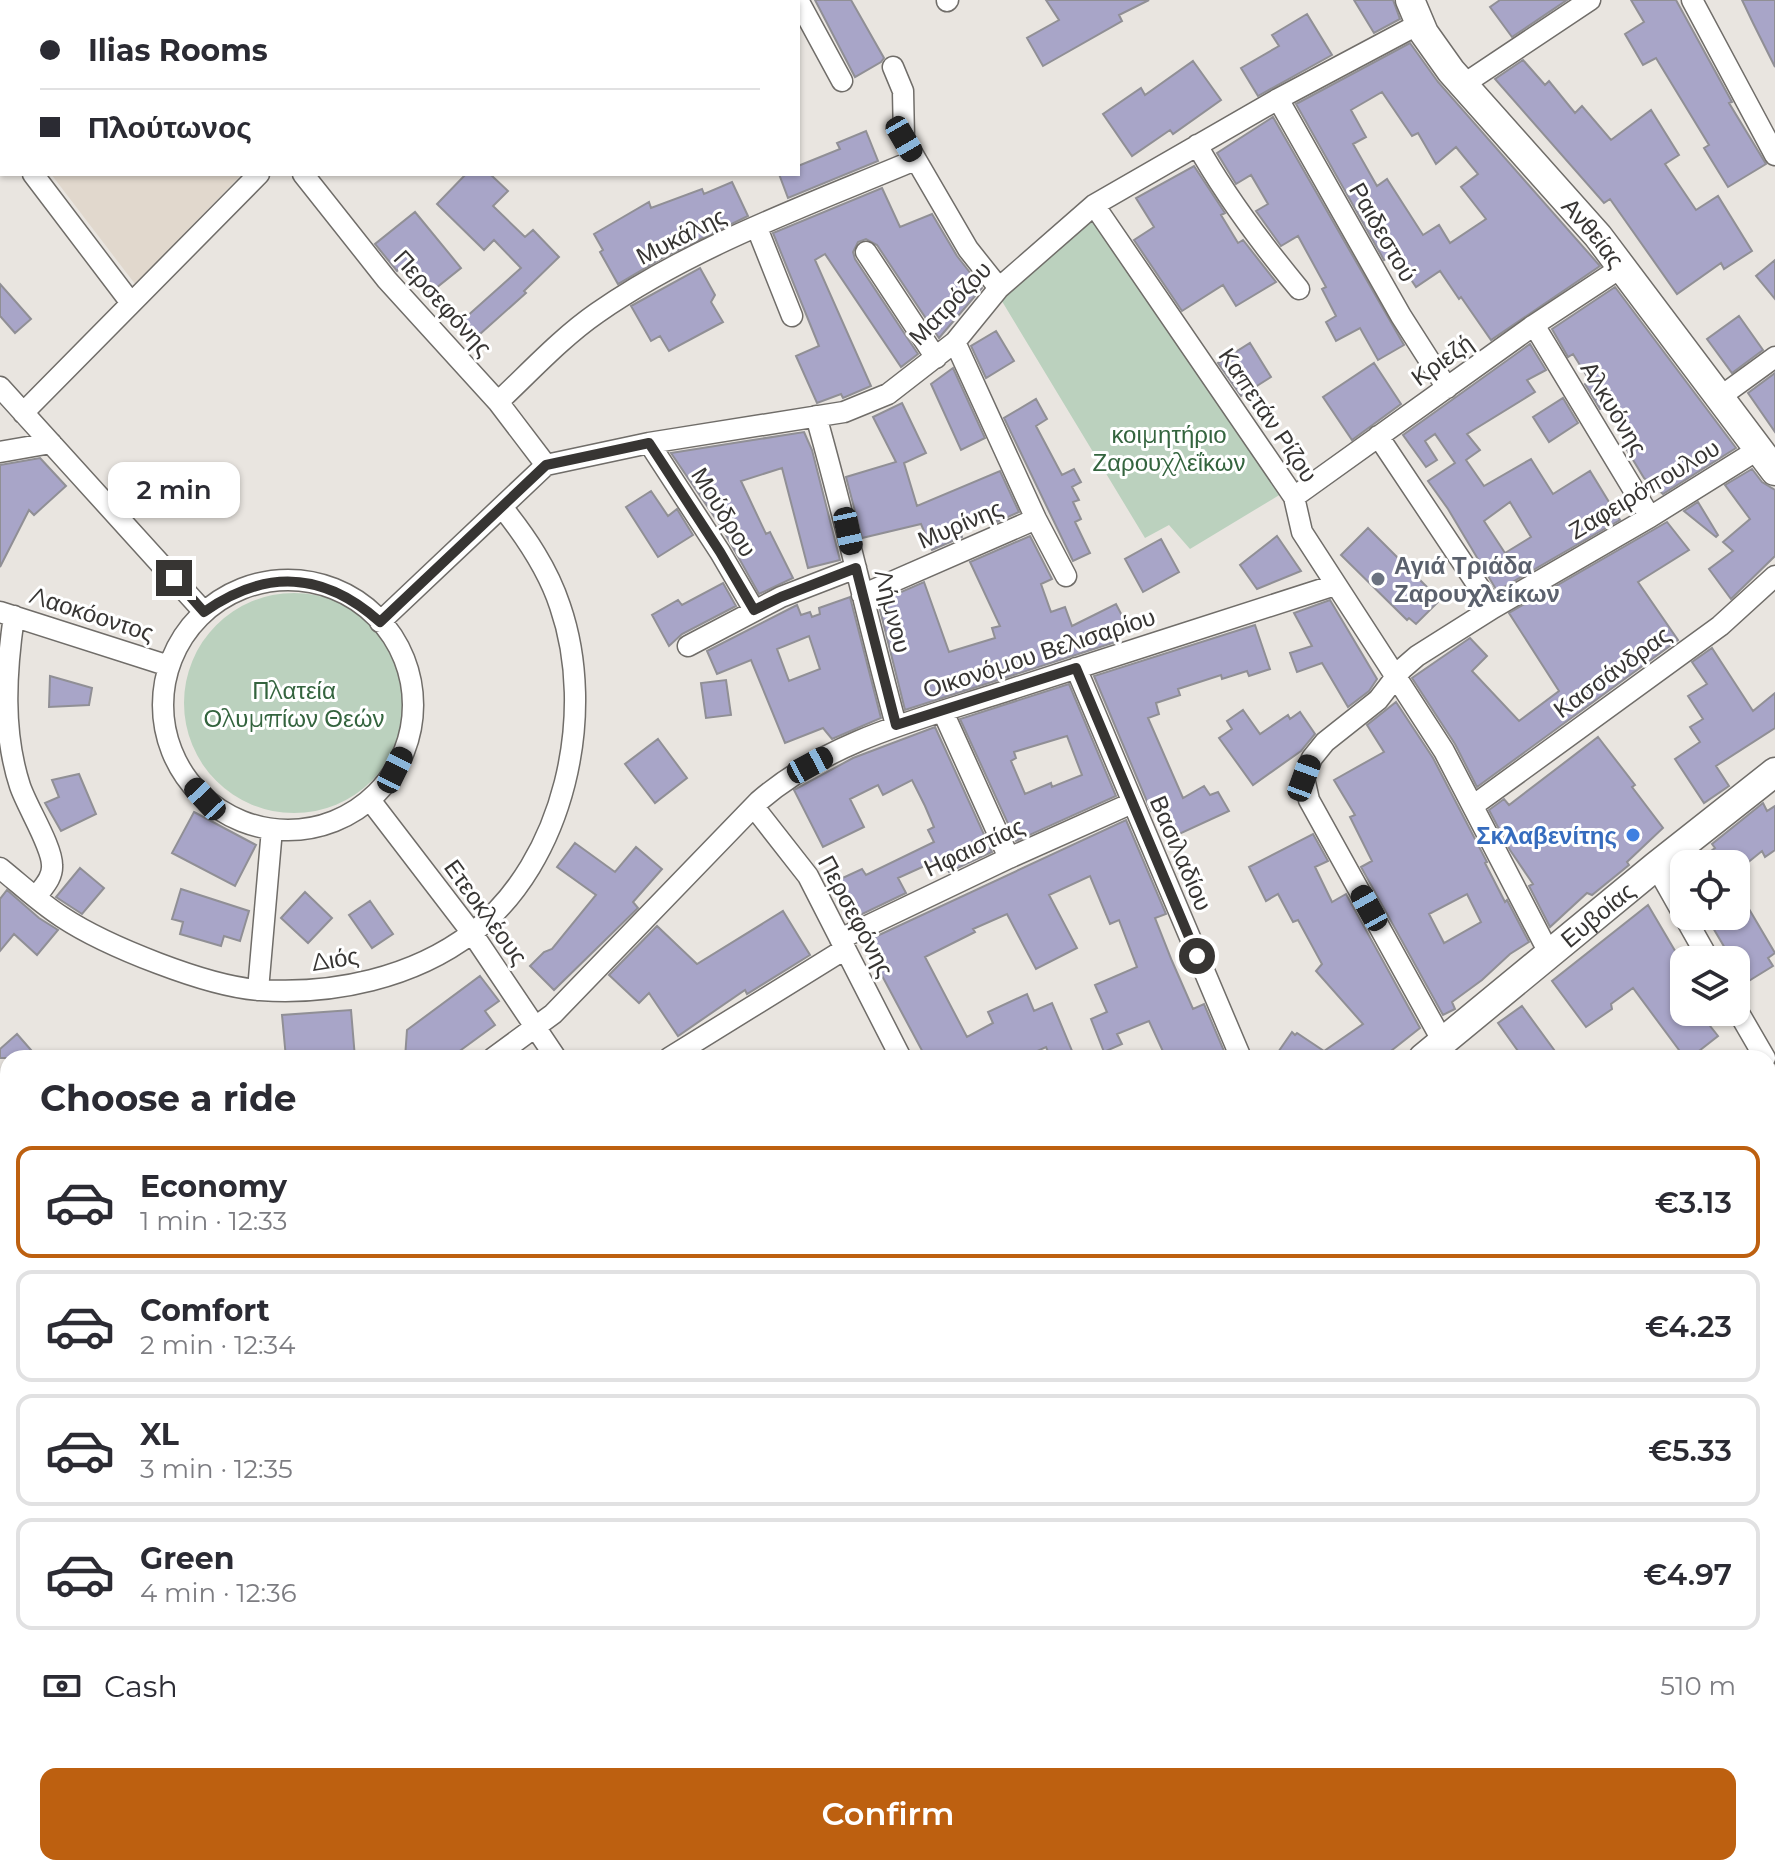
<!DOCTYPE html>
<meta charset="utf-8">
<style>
:root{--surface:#fff;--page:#f7f7f7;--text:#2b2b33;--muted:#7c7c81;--line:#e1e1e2;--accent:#bd6010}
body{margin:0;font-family:Montserrat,sans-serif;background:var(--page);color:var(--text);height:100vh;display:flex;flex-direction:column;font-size:30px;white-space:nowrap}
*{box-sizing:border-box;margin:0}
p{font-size:26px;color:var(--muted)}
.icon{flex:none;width:44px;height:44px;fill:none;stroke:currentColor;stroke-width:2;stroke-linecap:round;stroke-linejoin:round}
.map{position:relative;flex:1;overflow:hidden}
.panel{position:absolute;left:0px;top:1050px;width:1776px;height:826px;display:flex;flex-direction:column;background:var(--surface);border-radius:24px 24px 0 0;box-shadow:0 2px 6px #0004}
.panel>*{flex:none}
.banner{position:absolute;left:0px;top:0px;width:800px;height:176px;box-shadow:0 2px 6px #0004;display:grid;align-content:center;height:176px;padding:0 40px;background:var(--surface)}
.controls{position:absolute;left:1670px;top:850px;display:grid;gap:16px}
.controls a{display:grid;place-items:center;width:80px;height:80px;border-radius:16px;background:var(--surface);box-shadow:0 2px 6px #0004;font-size:40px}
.end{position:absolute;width:36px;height:36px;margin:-18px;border:10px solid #373533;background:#fff;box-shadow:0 0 0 4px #fff}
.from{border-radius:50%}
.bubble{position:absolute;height:56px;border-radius:16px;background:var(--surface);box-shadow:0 2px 6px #0004;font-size:26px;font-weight:600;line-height:56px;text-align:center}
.car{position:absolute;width:24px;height:48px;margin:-24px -12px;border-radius:10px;box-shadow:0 0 6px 2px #0007;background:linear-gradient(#222 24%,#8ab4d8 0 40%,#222 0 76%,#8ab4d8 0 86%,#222 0)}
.banner b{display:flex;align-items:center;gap:28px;height:76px;font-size:30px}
.banner b+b{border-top:2px solid var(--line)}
.banner i{width:20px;height:20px;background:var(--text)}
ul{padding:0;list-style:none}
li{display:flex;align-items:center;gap:24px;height:112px;margin:0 16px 12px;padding:0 24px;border:4px solid var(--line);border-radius:16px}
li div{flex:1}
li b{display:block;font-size:30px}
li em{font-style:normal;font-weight:600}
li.selected{border-color:var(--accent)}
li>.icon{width:72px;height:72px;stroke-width:1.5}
h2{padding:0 40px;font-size:36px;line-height:96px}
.pay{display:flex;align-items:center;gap:20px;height:88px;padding:0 40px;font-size:30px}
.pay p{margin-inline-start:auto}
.action{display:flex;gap:16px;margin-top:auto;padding:16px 40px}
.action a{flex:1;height:92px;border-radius:16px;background:var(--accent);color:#fff;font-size:32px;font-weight:600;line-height:92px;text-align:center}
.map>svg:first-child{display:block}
</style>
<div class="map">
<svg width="1775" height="1875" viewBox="0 0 1775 1875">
<rect width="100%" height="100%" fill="#e9e5e0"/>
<!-- built -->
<path fill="#e1d8cd" d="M168,0H403L404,2H170Z
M51,174H242L135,284Z"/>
<!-- green -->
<path fill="#bbd1be" d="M1088,219L1097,222L1281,494L1190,549L1169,525L1145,538L1000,298Z
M184 703a110 110 0 1 1 220 0a110 110 0 1 1-220 0Z"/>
<!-- building -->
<path fill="#a8a5c8" stroke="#908f95" stroke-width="2" fill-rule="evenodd" d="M815,0H851L884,58L881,62L855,77Z
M1046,0H1149L1119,15L1122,21L1043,66L1027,38L1059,20Z
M1354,0H1393L1400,19L1374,33Z
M1500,0H1567L1512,37L1490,7Z
M1631,0H1676L1732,102L1729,103L1766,164L1728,187L1704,148L1709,145L1656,58L1643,65L1625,34L1644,22Z
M1742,0H1775V67L1753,23Z
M1307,14L1332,55L1258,96L1241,68L1279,46L1272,35Z
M1410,43L1438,82L1600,266L1491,340L1461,297L1459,299L1440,271L1416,287L1394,254L1384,260L1296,104ZM1382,92L1412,136L1418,133L1436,164L1456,147L1478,174L1461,187L1486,219L1450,243L1439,225L1423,235L1387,179L1377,186L1353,144L1366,137L1351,110Z
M1523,60L1545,85L1549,81L1575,113L1582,106L1611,140L1651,110L1679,155L1665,164L1696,210L1718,196L1752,251L1724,269L1721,263L1677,294L1610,199L1604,203L1495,79Z
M1193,61L1221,100L1173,134L1170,130L1132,156L1103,114L1141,88L1145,95Z
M1273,117L1404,345L1378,360L1360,328L1336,341L1326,322L1336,316L1322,289L1326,287L1298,236L1281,246L1256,211L1268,204L1251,175L1236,184L1217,153Z
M866,131L878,161L788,198L779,174H798V166L840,149L837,143Z
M1194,166L1225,213L1221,215L1238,243L1243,240L1276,282L1236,306L1223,285L1182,311L1134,240L1154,227L1136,198Z
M466,174H490L508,191L493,206L525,237L533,230L559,257L524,291L526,293L471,342L456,326L521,268L494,240L484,250L437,204Z
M732,182L748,216L666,256L618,284L600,252L603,250L594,234L649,202L651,208L702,189L704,194Z
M882,188L900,227L932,214L957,256L982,288L939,338L877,245L866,239L858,242L853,252L855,259L918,354L901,367L825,254L815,260L871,386L843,398L841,394L817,403L796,356L819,346L773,233Z
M415,212L461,268L426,296L402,266L397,271L375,244Z
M1775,260V299L1756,276Z
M700,268L715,295L711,302L723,322L669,351L660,336L651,341L631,306Z
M0,284L31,319L15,333L0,316Z
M1615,287L1736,448L1663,494L1644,478L1627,450L1630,448L1606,406L1600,409L1585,384L1590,381L1573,354L1568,357L1552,329Z
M1739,316L1763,350L1732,373L1707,339Z
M996,331L1014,361L986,378L971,346Z
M1250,343L1271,377L1241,396L1218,363Z
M1530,344L1546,370L1527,380L1535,392L1467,434L1480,450L1466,460L1484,486L1531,459L1553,494L1590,471L1620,520L1497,591L1448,509L1428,481L1455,463L1435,434L1425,441L1437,460L1426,467L1403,435ZM1510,502L1531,537L1505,553L1484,521Z
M1374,363L1401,404L1352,440L1323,397Z
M953,368L985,438L961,450L931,384Z
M1775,373V432L1748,393Z
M1563,398L1578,423L1549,442L1533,417Z
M1036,399L1047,419L1036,426L1062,475L1074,469L1081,482L1072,487L1079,500L1073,502L1081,519L1075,522L1090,553L1073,561L1004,418Z
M902,403L926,453L904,463L917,506L1000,471L1019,512L997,522L994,516L960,531L962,537L932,550L921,524L862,538L846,477L896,462L873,417Z
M804,432L812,450L840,560L808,568L782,468L741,481L766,534L770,532L793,578L759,594L722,528L671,453Z
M40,458L66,486L34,515L29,510L0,567V465Z
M1752,469L1762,482L1775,490V556L1731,599L1709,569L1733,551L1723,542L1750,519L1725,485Z
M651,491L668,516L677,509L693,535L658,557L626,507Z
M1698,502L1718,535L1716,537L1684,511Z
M1667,522L1689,550L1638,582L1678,640L1477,787L1455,744L1412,678L1470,638L1487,656L1472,671L1519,721L1559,691L1509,613Z
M1368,528L1440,600L1416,624L1409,618L1407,620L1341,555Z
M1030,536L1052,579L1041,584L1051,612L1065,607L1072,626L1116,604L1129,629L1114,637L1116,642L905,710L878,602L924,582L949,652L995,638L992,628L1000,626L970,562Z
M1277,536L1301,571L1257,589L1240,565Z
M1161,539L1179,572L1143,592L1125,559Z
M723,583L736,606L682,634L669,646L652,615L678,600L682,605Z
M850,597L881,718L832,739L823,728L785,743L751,660L717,674L707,651L797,605L801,615L810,612L812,617L820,614L819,608ZM809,636L820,669L789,681L777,649Z
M1330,600L1377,679L1369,691L1348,707L1322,663L1297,672L1290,653L1312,646L1294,613Z
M1255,625L1270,669L1249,676L1247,671L1222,679L1221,675L1178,689L1180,695L1156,703L1159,714L1148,718L1183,798L1204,786L1210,795L1218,792L1229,811L1177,835L1163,806L1151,811L1094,676Z
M1712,648L1753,711L1775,693V728L1716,766L1729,786L1704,803L1675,759L1700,742L1690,727L1703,719L1688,696L1707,684L1692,662Z
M50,676L92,688L89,705L49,707Z
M726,680L731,715L706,718L701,683Z
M1069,684L1116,796L1016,841L960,719ZM1067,736L1082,775L1052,787L1051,783L1025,794L1011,761L1016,758L1014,752Z
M1396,702L1433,758L1487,862L1485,863L1505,902L1507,900L1529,942L1510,954L1482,980L1452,1002L1455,1009L1443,1015L1361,867L1372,861L1350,817L1355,815L1334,780L1384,752L1367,725ZM1467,894L1481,922L1444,943L1429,914Z
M1243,710L1260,734L1288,715L1290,719L1300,712L1315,734L1301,751L1253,785L1219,738L1232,729L1227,721Z
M935,727L992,852L949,872L942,858L898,878L906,893L854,918L836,881L862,869L866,875L934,842L928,830L934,827L925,806L912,780L883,795L878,785L850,799L864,827L823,847L794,790L853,758Z
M1598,737L1635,785L1632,787L1663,828L1627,862L1629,865L1592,895L1587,893L1550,927L1529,886L1533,884L1510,850L1489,810L1504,799L1509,805Z
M658,739L687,778L655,803L625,764Z
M79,774L96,814L61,831L45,803L59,797L52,780Z
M1763,803L1767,811L1775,806V850L1765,857L1762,851L1746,864H1693L1715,848L1712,844Z
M194,812L256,845L235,886L172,853Z
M1126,820L1166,914L1155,918L1172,961L1193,1009L1204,1004L1227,1058H1166L1149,1021L1117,1034L1122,1044L1104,1052L1091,1019L1107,1012L1095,985L1137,967L1119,920L1110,924L1090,876L1049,895L1077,948L1036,969L1007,914L973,929L975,932L925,957L967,1037L993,1023L988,1012L1027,994L1034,1011L1052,1003L1075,1058H1051L1046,1047L1022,1058H926L864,942Z
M1313,834L1328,861L1315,867L1332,902L1346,894L1420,1028L1382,1058H1274L1292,1032L1295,1035L1297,1033L1324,1051L1363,1024L1316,971L1322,964L1298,920L1293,922L1278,894L1266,901L1249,867Z
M575,843L615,872L636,847L662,869L633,902L638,908L554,990L530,966L544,952L552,949L596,895L557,867Z
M80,868L104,888L82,914L56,897Z
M1736,887L1775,953L1768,958L1773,966L1747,982H1741L1736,974V960H1732L1706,916H1736Z
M181,889L249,911L240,941L224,936L221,946L180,934L183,922L172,919Z
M7,890L39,918L58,930L37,955L14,934L0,951V899Z
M305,892L332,918L308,943L281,918Z
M370,901L393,934L372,948L349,915Z
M1648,905L1684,966V1012H1699L1718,1036L1690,1058H1685L1633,988L1611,1004L1612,1009L1586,1027L1552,981Z
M783,911L810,955L747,994L745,990L678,1036L649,993L639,1003L609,975L657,926L697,964Z
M480,976L499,1001L485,1011L495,1025L450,1058H405L407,1030Z
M1522,1006L1560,1058H1523L1498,1023Z
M351,1010L355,1058H286L282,1015Z
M17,1034L38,1058H0V1049Z"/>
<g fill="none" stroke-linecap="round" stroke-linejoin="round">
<!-- minor casing -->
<g stroke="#706d69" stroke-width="23">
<path id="minor" d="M146,0L148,2
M487,0L489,2
M798,0L842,81
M1692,0L1775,155
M947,1L948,0
M80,2L83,0
M421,2L422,0
M587,2L589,0
M0,59L2,58
M893,67L903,91L904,139L968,249L999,288
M1464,84L1590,0
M1278,99L1401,316L1447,388
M0,131L2,134
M1197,145C1226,197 1261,243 1299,289
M33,174L131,303
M303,174L387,280L498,402L546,465
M1094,205L1294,497L1302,532L1444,751L1549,953
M757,228L792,316
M866,252L936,358
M1534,325L1650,517
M955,342L1036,519L1066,576
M0,387L204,612
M1720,397L1775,357
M498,402C530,372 561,338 597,313C693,246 808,205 915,160
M23,413L259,174
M816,416C845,518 868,622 896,725
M1378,436L1493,608
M649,443L720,552L754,610
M0,452L51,443
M1294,497L1534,325L1622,267
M163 705a125 125 0 1 1 250 0a125 125 0 1 1-250 0Z
M862,595L1036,519
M0,612L169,666
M14,616C6,672 2,731 20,786C27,807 52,846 52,865C53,878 43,887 36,897
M380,622L546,465L649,443L844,412L888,394L955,342L999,288L1094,205L1278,99L1419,24
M688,646L781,597L856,568
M1076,668L1241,1058
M943,712L1009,858
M370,800L472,933L556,1058
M1474,805L1720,626L1775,576
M754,807L808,876L901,1058
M1656,866L1709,960
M0,868C20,884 40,903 62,917C106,946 208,987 260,990C333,995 413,978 472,933C565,862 597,713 560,606C548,569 526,537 502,507
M840,939L1009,858L1132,803
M258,990L272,829
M1736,1008L1765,1058
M1443,1042L1309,800L1304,778L1312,758L1325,742L1378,700L1402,669L1417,656L1493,608L1650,517L1759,449
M493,1058L553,1014L759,801C831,739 924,718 1012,689C1120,654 1227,620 1335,585
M669,1058L845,949
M0,1132L8,1126
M0,1205L8,1218
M1768,1328L1775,1322
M0,1382L8,1377
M0,1488L8,1505
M1768,1558L1775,1567
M1768,1849L1775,1859
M509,1868L518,1875
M788,1868L795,1875
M1125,1868L1132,1875
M417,1875L422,1868
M878,1875L886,1868"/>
</g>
<!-- tertiary casing -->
<g stroke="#706d69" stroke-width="27">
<path id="tertiary" d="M1682,1868L1694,1875"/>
</g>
<!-- secondary casing -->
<g stroke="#706d69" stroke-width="31">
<g id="secondary">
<path id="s1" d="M1410,0L1424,33L1451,71L1598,236L1775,471"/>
<path id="s2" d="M1423,1058L1656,866L1775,772"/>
<path d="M0,1611L8,1613"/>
</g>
</g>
<!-- minor -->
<use href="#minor" stroke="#fff" stroke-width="20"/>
<!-- tertiary -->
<use href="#tertiary" stroke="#fff" stroke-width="24"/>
<!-- secondary -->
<use href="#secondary" stroke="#fff" stroke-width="28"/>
</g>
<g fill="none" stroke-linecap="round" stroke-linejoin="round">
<!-- route -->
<path stroke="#373533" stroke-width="10" d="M174,578L204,612C266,568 324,572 380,622L546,465L649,443L720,552L754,610L781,597L856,568L896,725L1076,668L1197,956"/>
</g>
<!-- markers -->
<circle fill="#6b7280" stroke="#fff" stroke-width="3" cx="1378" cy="579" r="8"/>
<circle fill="#3f7fe0" stroke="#fff" stroke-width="3" cx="1633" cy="835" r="8"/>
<g text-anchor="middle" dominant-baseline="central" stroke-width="6" stroke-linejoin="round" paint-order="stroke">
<!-- street labels -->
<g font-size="24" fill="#373533" stroke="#fff">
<text transform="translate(1383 232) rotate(60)">Ραιδεστού</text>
<text stroke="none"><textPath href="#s1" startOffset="298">Ανθείας</textPath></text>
<text transform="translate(681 236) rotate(-27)">Μυκάλης</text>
<text transform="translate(443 303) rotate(48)">Περσεφόνης</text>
<text transform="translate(950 303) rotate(-46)">Ματρόζου</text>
<text transform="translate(1442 360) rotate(-36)">Κριεζή</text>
<text transform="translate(1614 408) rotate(59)">Αλκυόνης</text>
<text transform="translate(1268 415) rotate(56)">Καπετάν Ρίζου</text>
<text transform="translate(1644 489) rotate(-31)">Ζαφειρόπουλου</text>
<text transform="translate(724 512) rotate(58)">Μούδρου</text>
<text transform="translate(960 524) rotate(-23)">Μυρίνης</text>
<text transform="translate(893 611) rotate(76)">Λήμνου</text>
<text transform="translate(92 614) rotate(18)">Λαοκόοντος</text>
<text transform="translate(1039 653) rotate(-18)">Οικονόμου Βελισαρίου</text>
<text transform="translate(1612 672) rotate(-36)">Κασσάνδρας</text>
<text transform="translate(974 847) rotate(-25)">Ηφαιστίας</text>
<text transform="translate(1181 853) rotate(67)">Βασιλαδίου</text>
<text transform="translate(486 912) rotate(54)">Ετεοκλέους</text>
<text stroke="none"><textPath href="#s2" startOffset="226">Ευβοίας</textPath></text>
<text transform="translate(856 916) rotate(62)">Περσεφόνης</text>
<text transform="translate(335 959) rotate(-9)">Διός</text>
</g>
<!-- park labels -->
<g font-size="24" fill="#34643e" stroke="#fff">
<text x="1169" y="434">κοιμητήριο<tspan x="1169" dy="28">Ζαρουχλεΐκων</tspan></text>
<text x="294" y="690">Πλατεία<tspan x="294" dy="28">Ολυμπίων Θεών</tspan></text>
</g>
<!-- worship labels -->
<g font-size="24" font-weight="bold" fill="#5b616d" stroke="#fff" text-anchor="start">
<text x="1394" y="565">Αγιά Τριάδα<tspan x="1394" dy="28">Ζαρουχλείκων</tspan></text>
</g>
<!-- shop labels -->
<g font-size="24" font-weight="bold" fill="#366cbe" stroke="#fff" text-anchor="end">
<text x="1617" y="835">Σκλαβενίτης</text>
</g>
</g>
</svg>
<div class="controls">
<a><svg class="icon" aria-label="locate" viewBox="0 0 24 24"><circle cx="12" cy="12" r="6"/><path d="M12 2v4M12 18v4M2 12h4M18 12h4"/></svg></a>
<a><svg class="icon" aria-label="layers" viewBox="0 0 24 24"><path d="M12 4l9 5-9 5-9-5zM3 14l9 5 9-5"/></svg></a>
</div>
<i class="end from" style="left:1197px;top:956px"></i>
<i class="end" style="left:174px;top:578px"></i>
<div class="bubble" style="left:108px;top:462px;width:132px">2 min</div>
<i class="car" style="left:904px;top:139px;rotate:150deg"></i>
<i class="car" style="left:848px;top:531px;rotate:168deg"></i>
<i class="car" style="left:810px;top:765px;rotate:62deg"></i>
<i class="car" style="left:395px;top:770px;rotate:26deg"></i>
<i class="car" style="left:1304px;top:778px;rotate:20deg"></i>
<i class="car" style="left:205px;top:799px;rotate:317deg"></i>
<i class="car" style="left:1369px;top:908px;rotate:331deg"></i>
<div class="banner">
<b><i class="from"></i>Ilias Rooms</b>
<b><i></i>Πλούτωνος</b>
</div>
<section class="panel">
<h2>Choose a ride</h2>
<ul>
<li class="selected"><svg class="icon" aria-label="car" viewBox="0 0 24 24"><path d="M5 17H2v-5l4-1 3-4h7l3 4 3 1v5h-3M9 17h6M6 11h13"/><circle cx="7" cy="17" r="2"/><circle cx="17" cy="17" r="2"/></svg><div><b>Economy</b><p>1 min · 12:33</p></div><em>€3.13</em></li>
<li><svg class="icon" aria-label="car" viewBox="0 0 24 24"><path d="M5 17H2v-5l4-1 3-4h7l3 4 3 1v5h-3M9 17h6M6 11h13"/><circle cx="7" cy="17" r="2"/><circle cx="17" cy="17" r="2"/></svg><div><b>Comfort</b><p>2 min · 12:34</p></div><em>€4.23</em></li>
<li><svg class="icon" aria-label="car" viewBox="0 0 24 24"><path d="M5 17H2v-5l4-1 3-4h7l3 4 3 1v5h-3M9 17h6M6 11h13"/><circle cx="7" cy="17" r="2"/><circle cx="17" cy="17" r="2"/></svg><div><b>XL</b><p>3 min · 12:35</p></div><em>€5.33</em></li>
<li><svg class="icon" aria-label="car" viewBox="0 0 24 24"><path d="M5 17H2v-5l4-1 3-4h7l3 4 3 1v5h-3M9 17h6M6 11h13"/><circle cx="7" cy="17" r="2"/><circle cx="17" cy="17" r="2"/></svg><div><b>Green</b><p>4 min · 12:36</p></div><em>€4.97</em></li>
</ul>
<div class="pay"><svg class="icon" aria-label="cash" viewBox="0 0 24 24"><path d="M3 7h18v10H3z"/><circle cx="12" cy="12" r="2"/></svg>Cash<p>510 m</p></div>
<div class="action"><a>Confirm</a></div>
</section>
</div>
